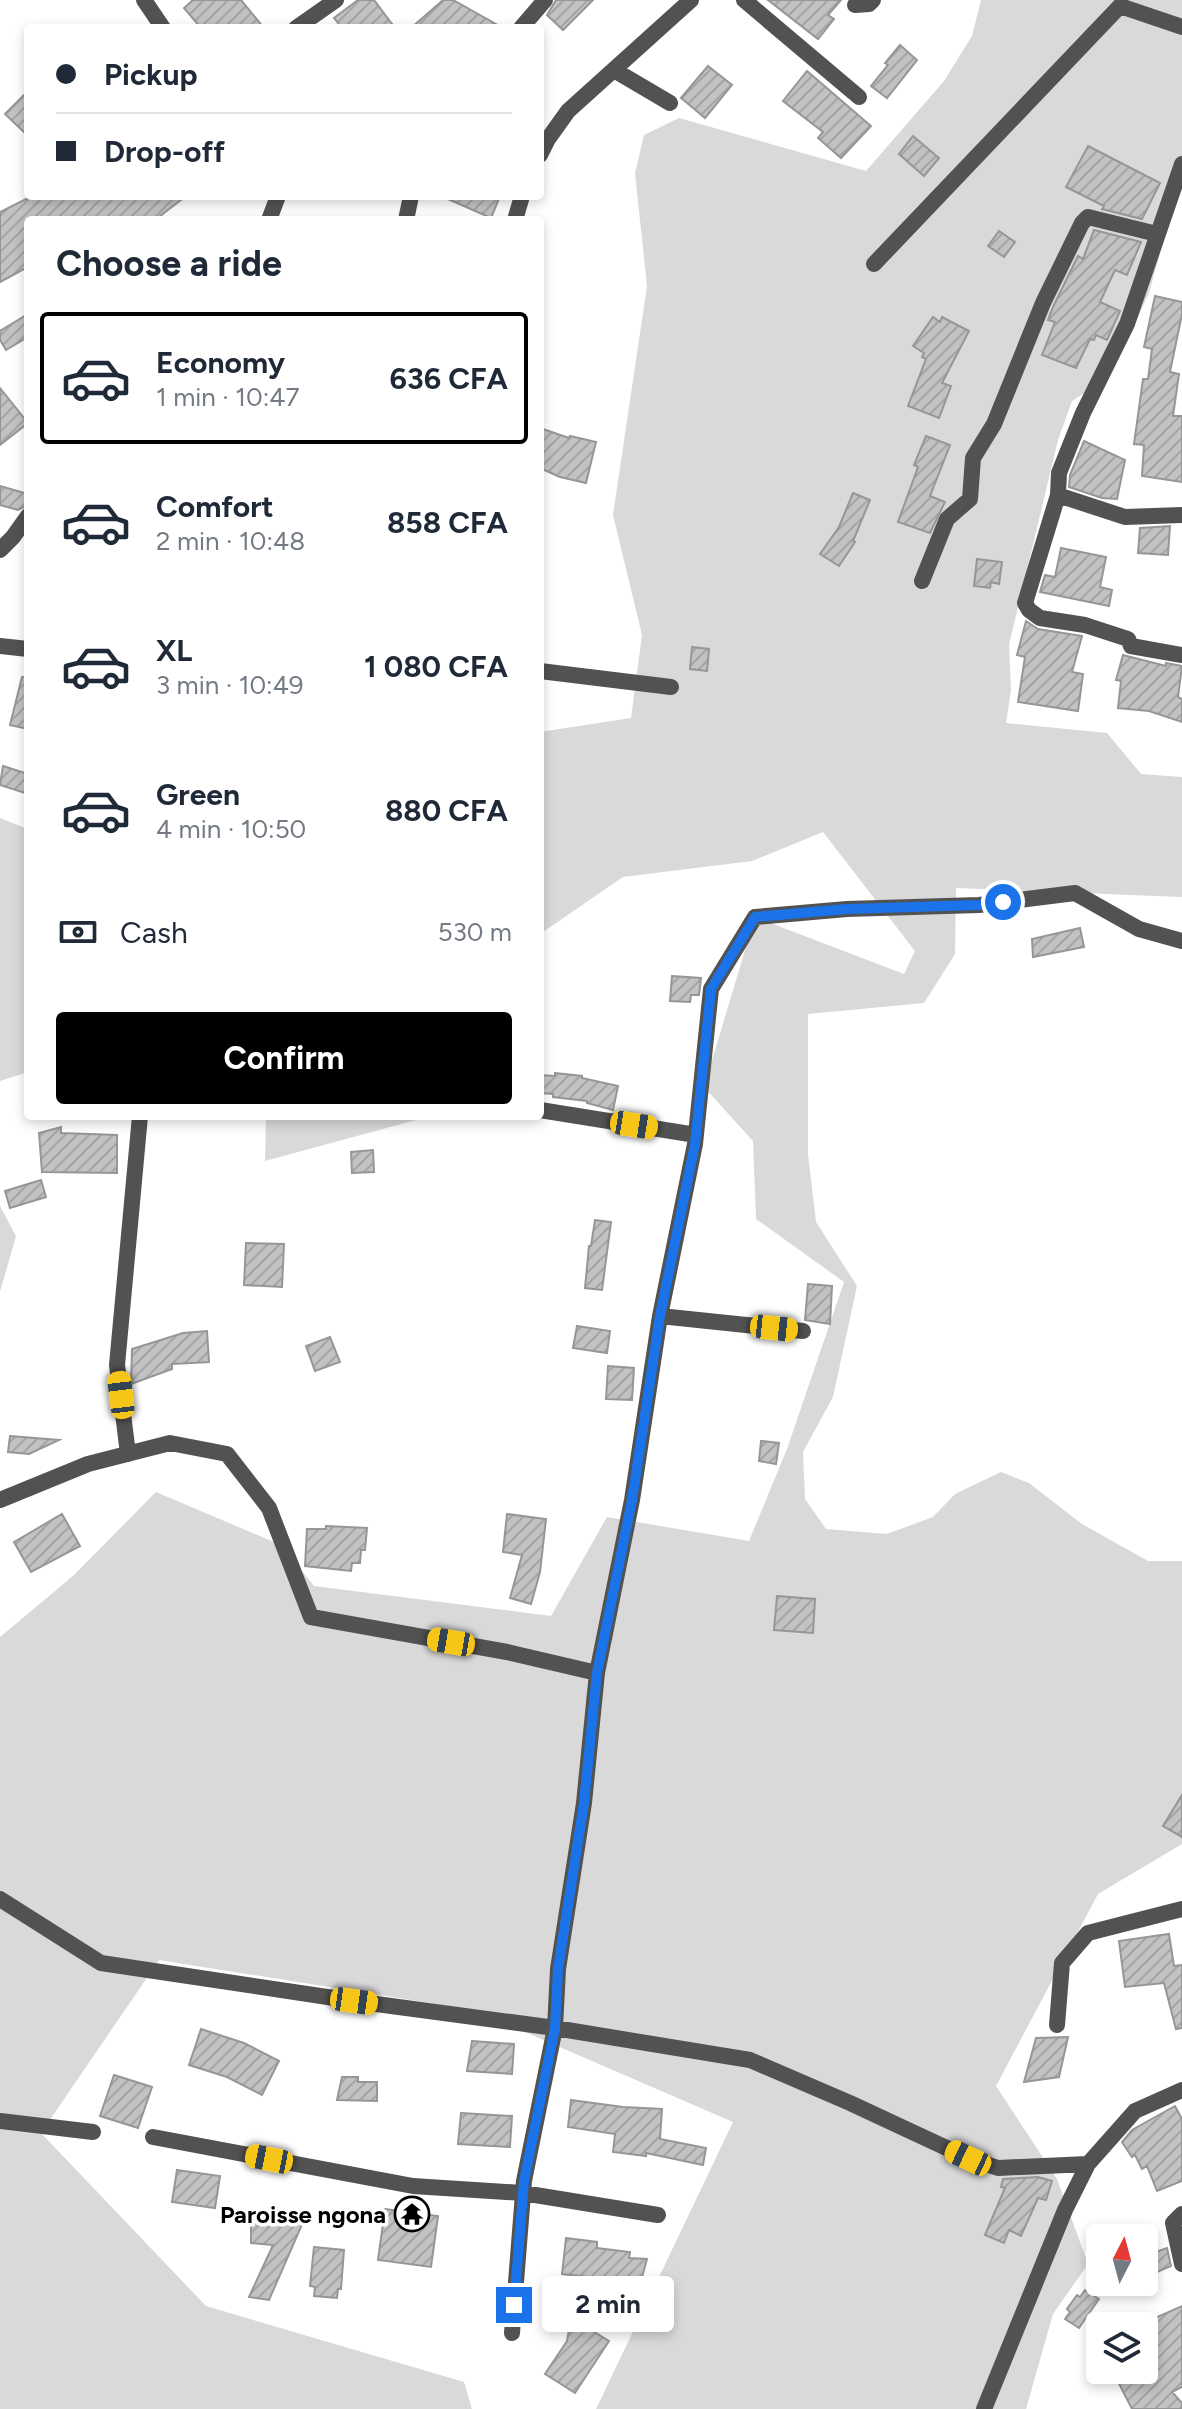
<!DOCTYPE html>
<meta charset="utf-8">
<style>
:root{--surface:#fff;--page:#f2f2f3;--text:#1f2937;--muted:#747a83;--line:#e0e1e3;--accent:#000}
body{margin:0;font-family:Figtree,sans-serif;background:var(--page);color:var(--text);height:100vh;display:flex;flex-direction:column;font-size:30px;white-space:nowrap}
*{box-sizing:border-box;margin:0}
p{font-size:26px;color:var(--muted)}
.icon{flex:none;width:44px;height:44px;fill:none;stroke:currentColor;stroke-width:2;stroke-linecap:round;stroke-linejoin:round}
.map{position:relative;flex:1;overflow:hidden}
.drawer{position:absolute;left:24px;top:216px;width:520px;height:904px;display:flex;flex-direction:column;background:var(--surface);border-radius:8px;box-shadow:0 4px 12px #0003}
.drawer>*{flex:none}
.guide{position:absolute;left:24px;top:24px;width:520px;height:176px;border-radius:8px;box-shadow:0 4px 12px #0003;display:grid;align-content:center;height:176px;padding:0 32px;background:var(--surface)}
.needle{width:52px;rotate:6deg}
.fabs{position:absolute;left:1086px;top:2224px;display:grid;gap:16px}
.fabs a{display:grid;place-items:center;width:72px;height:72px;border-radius:8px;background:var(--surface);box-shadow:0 4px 12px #0003;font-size:40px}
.end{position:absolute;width:36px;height:36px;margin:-18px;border:10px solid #1a73e8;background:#fff;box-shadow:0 0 0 4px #fff}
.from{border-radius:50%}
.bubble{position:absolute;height:56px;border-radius:8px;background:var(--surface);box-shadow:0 4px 12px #0003;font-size:26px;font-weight:700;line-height:56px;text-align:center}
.car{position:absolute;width:24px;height:48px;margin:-24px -12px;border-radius:10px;box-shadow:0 0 6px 2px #0007;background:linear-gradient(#f5c518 24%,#345 0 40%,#f5c518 0 76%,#345 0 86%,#f5c518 0)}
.guide b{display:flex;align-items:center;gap:28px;height:76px;font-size:30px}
.guide b+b{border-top:2px solid var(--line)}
.guide i{width:20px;height:20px;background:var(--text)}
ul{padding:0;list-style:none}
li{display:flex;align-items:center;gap:24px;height:132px;margin:0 16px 12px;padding:0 16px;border:4px solid transparent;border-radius:8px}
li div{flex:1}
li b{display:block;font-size:30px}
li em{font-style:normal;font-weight:700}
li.selected{border-color:var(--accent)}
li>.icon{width:72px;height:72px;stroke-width:1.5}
h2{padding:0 32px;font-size:36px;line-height:96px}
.pay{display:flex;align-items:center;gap:20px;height:88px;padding:0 32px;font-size:30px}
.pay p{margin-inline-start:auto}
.cta{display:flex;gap:16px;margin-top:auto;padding:16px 32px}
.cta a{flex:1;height:92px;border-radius:8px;background:var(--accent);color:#fff;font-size:32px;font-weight:700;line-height:92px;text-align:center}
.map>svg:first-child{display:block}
</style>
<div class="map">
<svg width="1182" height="2409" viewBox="0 0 1182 2409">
<defs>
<pattern id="building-hatch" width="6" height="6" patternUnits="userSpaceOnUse" patternTransform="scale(2)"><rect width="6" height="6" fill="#c2c2c2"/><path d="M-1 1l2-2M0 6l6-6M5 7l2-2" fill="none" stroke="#a5a5a5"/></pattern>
</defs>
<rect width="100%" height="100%" fill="#fff"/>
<!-- green -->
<path fill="#d9d9d9" d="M981,0H1182V163L1168,225L1149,293L1121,353L1103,381L1072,401L1058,440L1009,645L1011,690L1006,723L1107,733L1141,774L1182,777V897L956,888L955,954L924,1003L808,1014V1154L816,1222L857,1286L833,1397L803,1452L805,1499L826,1529L887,1534L933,1517L955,1494L1001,1472L1029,1483L1082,1524L1148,1561H1182V1844L1098,1894L996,2086L1057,2179L1088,2264L1053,2314L1026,2409H596L733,2122L474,2010L159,1960L41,2133L206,2306L464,2382L472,2409H0V1637L73,1576L156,1492L281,1545L314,1586L551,1616L607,1517L749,1541L787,1449L844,1282L756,1219L753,1141L704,1087L755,917L904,974L915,951L823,832L752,861L623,877L540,934V732L631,718L642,635L613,515L647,286L635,173L644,135L679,118L866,171L944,81L972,36Z
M0,818L28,829V1072L0,1081Z
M266,1116H416V1120L265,1161Z
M0,1206L16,1236L0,1292Z"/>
<!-- building -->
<path fill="url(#building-hatch)" stroke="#969696" stroke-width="2" d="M193,0H241L264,28H201L184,8Z
M358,0H374L395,28H342L334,18Z
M443,0H453L503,28H411Z
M556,0H593L563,30L547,15Z
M768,0H841L828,15L834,19L818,39Z
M900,45L917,60L887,98L871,86L888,65L885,63Z
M708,66L732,85L705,118L681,98Z
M807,71L871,126L841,158L818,138L823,132L783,101Z
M28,91V136L5,114Z
M913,136L939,158L924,176L899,154Z
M1088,146L1160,183L1142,219L1102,209L1104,206L1066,187Z
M32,196H186L155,220H28V267L0,282V212Z
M441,196H500L491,218Z
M1094,230L1141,242L1127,275L1115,270L1100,302L1120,311L1107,340L1096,335L1094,340L1090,339L1076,368L1042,355L1055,322L1048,320L1053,307L1078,256L1083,259Z
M999,231L1015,242L1004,257L988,246Z
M1155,296L1182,302V314L1170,372L1179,374L1173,416H1182V482L1142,476L1144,445L1134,444L1143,379H1148L1152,349L1144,347Z
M28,314V337L6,350L0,340V331Z
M933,317L940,322L942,317L969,331L942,383L951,386L939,418L908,406L926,359L922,357L924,353L913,346Z
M0,388L28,423L0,445Z
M540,428L569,438L570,436L596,442L586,483L560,477L540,468Z
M926,436L950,445L930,496L945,502L930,533L898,522L918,467L914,465Z
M1084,441L1125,460L1117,499L1102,498L1069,487L1070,475Z
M0,486L28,494V505L18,510L0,505Z
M853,493L870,500L853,541L855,542L839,566L820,554L839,527Z
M1170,526L1168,555L1138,553L1140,528Z
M1061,548L1106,557L1100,587L1112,590L1109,606L1040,592L1045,575L1055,577Z
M977,559L1002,562L999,584L991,582L990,588L974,586Z
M1026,621L1038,629L1082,636L1072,672L1083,674L1078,711L1018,702L1025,657L1017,655Z
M692,647L709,649L707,671L690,669Z
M1123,655L1166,666V663L1182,666L1178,697L1182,699V722L1149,711L1118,708L1121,681L1116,680Z
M22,677H28V729L10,725Z
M3,766L28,774L25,793L0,785Z
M1080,928L1084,947L1033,957L1032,939Z
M672,976L701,978L699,995H691L690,1002L670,1001Z
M555,1073L582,1076V1078L618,1086L613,1110L587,1103V1101L553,1097V1094L540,1093V1075L555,1076Z
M61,1127V1133L117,1135V1173L42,1172L39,1133Z
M373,1150L374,1172L352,1173L351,1152Z
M41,1180L46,1197L10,1208L5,1191Z
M595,1220L611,1222L602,1290L585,1288L589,1246H591Z
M246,1243L284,1244L282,1287L244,1285Z
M808,1284L832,1286L830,1324L805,1320Z
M577,1326L610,1331L607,1353L573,1348Z
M207,1331L209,1362L172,1364V1369L131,1384L132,1349L183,1333Z
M330,1337L340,1362L315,1371L306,1346Z
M608,1366L634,1368L632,1400L606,1399Z
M10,1436L59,1440L29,1454L8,1452Z
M761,1441L779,1443L776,1464L759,1461Z
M62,1514L80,1546L31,1572L14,1542Z
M507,1514L546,1519L540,1572L531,1604L510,1598L522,1555L503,1552Z
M326,1526L367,1528L365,1550H361L360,1563H352L351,1571L305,1566L307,1529H326Z
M777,1596L815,1599L813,1633L774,1630Z
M1182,1795V1837L1163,1826Z
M1169,1934L1174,1966L1182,1965V2028L1176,2029L1164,1983L1125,1987L1119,1941Z
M201,2029L244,2043L279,2061L262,2095L227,2077L189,2065Z
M1068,2037L1059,2077L1024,2082L1036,2038Z
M472,2041L514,2044L512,2074L467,2071Z
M114,2075L152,2087L138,2128L100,2116Z
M342,2077H358V2082H377V2101L337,2100Z
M571,2100L623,2107L662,2109L660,2139L706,2148L703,2165L646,2153V2156L613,2152L615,2134L568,2127Z
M1175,2106L1182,2119V2181L1157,2191L1147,2166L1142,2169L1135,2155L1132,2157L1122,2142L1132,2130Z
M461,2113L512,2116L510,2147L458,2144Z
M177,2170L220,2176L215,2208L172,2202Z
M1038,2177L1052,2181L1046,2200L1038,2198L1021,2236L1009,2230L1004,2243L985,2235L1005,2188L1001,2187L1003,2179Z
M385,2209L438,2216L431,2267L378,2260Z
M251,2216L304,2220L269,2300L249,2297L273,2245L251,2243Z
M566,2238L597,2242V2248L630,2252L629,2258L647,2259L636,2299L594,2298L597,2278L562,2274Z
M314,2247L344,2250L341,2289H338L337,2298L314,2296L315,2287L310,2286Z
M1167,2248L1171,2266L1148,2276L1144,2266V2256Z
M1085,2290L1099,2299L1079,2328L1065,2319L1070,2312L1067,2309L1077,2295L1080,2297Z
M1182,2306V2387L1172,2392L1182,2403V2409H1132L1112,2370H1144V2323Z
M570,2324L591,2330L609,2341L575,2393L545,2374L567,2341Z"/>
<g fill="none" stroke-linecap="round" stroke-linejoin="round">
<!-- street -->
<path stroke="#525252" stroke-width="16" d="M144,0L163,28
M744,0L859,97
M855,5L869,4L873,0
M296,28L336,0
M521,28L545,0
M614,70L670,103
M540,155L548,139L568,111L691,0
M1182,164L1127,324L1083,413L1059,473L1058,495L1025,603L1029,610L1040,618L1085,625L1128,639L1131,646L1182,655
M269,220L278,196
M406,220L411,196
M515,220L522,196
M874,264L1120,6L1182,27
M1058,495L1125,517L1182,515
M0,550L13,537L28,516
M922,581L947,519L970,499L973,458L994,424L1043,303L1082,223L1088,217L1157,234
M0,646L28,649
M540,671L671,687
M540,1110L696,1135
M660,1316L803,1331
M128,1454L117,1365L140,1116
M0,1500L88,1464L170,1443L227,1454L269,1508L311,1617L507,1652L597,1673L584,1803L558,1969L555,2028L524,2181L512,2333
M597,1673L632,1500L660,1316L695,1144L711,989L755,917L847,909L979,905L1075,893L1139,929L1182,941
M0,1899L101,1963L354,2001L555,2028L750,2060L850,2103L968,2158L998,2168L1088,2164L1135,2111L1182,2090
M1057,2025L1062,1963L1088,1933L1182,1909
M0,2121L93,2132
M153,2137L413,2186L523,2193L658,2215
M1182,2214L1173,2223L1182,2264
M984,2409L1065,2210L1088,2164"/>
</g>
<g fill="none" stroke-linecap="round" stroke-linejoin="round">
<!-- route -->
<path stroke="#1a73e8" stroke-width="10" d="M514,2305L524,2181L555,2028L558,1969L584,1803L597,1673L632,1500L660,1316L695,1144L711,989L755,917L847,909L979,905L1003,902"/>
</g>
<!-- icons -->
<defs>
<g id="temple-ring" transform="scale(1.8)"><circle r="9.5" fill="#fff" stroke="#000" stroke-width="1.5"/><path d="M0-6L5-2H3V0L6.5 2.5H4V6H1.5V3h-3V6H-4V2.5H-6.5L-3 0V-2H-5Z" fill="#000"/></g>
</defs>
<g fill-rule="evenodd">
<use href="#temple-ring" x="412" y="2214"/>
</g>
<g text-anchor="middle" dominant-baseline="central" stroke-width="7" stroke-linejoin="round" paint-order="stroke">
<!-- poi labels -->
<g font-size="24" font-weight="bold" fill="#000" stroke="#fff" text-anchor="end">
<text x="386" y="2214">Paroisse ngona</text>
</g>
</g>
</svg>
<div class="fabs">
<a><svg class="needle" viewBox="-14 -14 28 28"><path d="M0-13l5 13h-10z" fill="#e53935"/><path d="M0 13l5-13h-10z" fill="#747a83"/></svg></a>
<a><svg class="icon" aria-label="layers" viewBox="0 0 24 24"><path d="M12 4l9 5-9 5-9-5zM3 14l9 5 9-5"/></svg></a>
</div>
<i class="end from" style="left:1003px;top:902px"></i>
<i class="end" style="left:514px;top:2305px"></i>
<div class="bubble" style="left:542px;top:2276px;width:132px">2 min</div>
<i class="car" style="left:634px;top:1125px;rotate:99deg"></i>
<i class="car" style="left:774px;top:1328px;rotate:96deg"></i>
<i class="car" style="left:121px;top:1395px;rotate:353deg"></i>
<i class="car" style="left:451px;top:1642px;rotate:280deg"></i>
<i class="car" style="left:354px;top:2001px;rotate:98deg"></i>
<i class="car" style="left:968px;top:2158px;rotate:295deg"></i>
<i class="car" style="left:269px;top:2159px;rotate:281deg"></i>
<div class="guide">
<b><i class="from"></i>Pickup</b>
<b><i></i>Drop-off</b>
</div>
<section class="drawer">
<h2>Choose a ride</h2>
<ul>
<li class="selected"><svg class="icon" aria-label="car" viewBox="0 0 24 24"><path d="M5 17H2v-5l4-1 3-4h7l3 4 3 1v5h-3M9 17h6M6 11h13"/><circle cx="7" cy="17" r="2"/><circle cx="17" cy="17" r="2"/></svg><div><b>Economy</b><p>1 min · 10:47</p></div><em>636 CFA</em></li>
<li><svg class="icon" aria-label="car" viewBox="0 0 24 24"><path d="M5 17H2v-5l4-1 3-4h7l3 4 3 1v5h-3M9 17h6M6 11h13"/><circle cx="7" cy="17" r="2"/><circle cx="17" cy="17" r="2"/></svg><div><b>Comfort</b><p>2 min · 10:48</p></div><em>858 CFA</em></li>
<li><svg class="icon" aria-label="car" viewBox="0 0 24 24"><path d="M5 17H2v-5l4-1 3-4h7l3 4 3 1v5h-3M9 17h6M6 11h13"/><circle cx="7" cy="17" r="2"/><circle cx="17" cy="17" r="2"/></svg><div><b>XL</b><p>3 min · 10:49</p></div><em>1 080 CFA</em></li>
<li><svg class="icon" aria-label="car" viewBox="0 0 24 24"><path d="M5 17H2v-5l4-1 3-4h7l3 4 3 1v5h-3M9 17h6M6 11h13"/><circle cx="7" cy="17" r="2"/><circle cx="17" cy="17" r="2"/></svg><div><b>Green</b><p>4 min · 10:50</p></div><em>880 CFA</em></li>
</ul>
<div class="pay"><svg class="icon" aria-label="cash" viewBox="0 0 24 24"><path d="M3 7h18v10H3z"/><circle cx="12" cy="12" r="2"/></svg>Cash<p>530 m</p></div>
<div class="cta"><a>Confirm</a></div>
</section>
</div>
